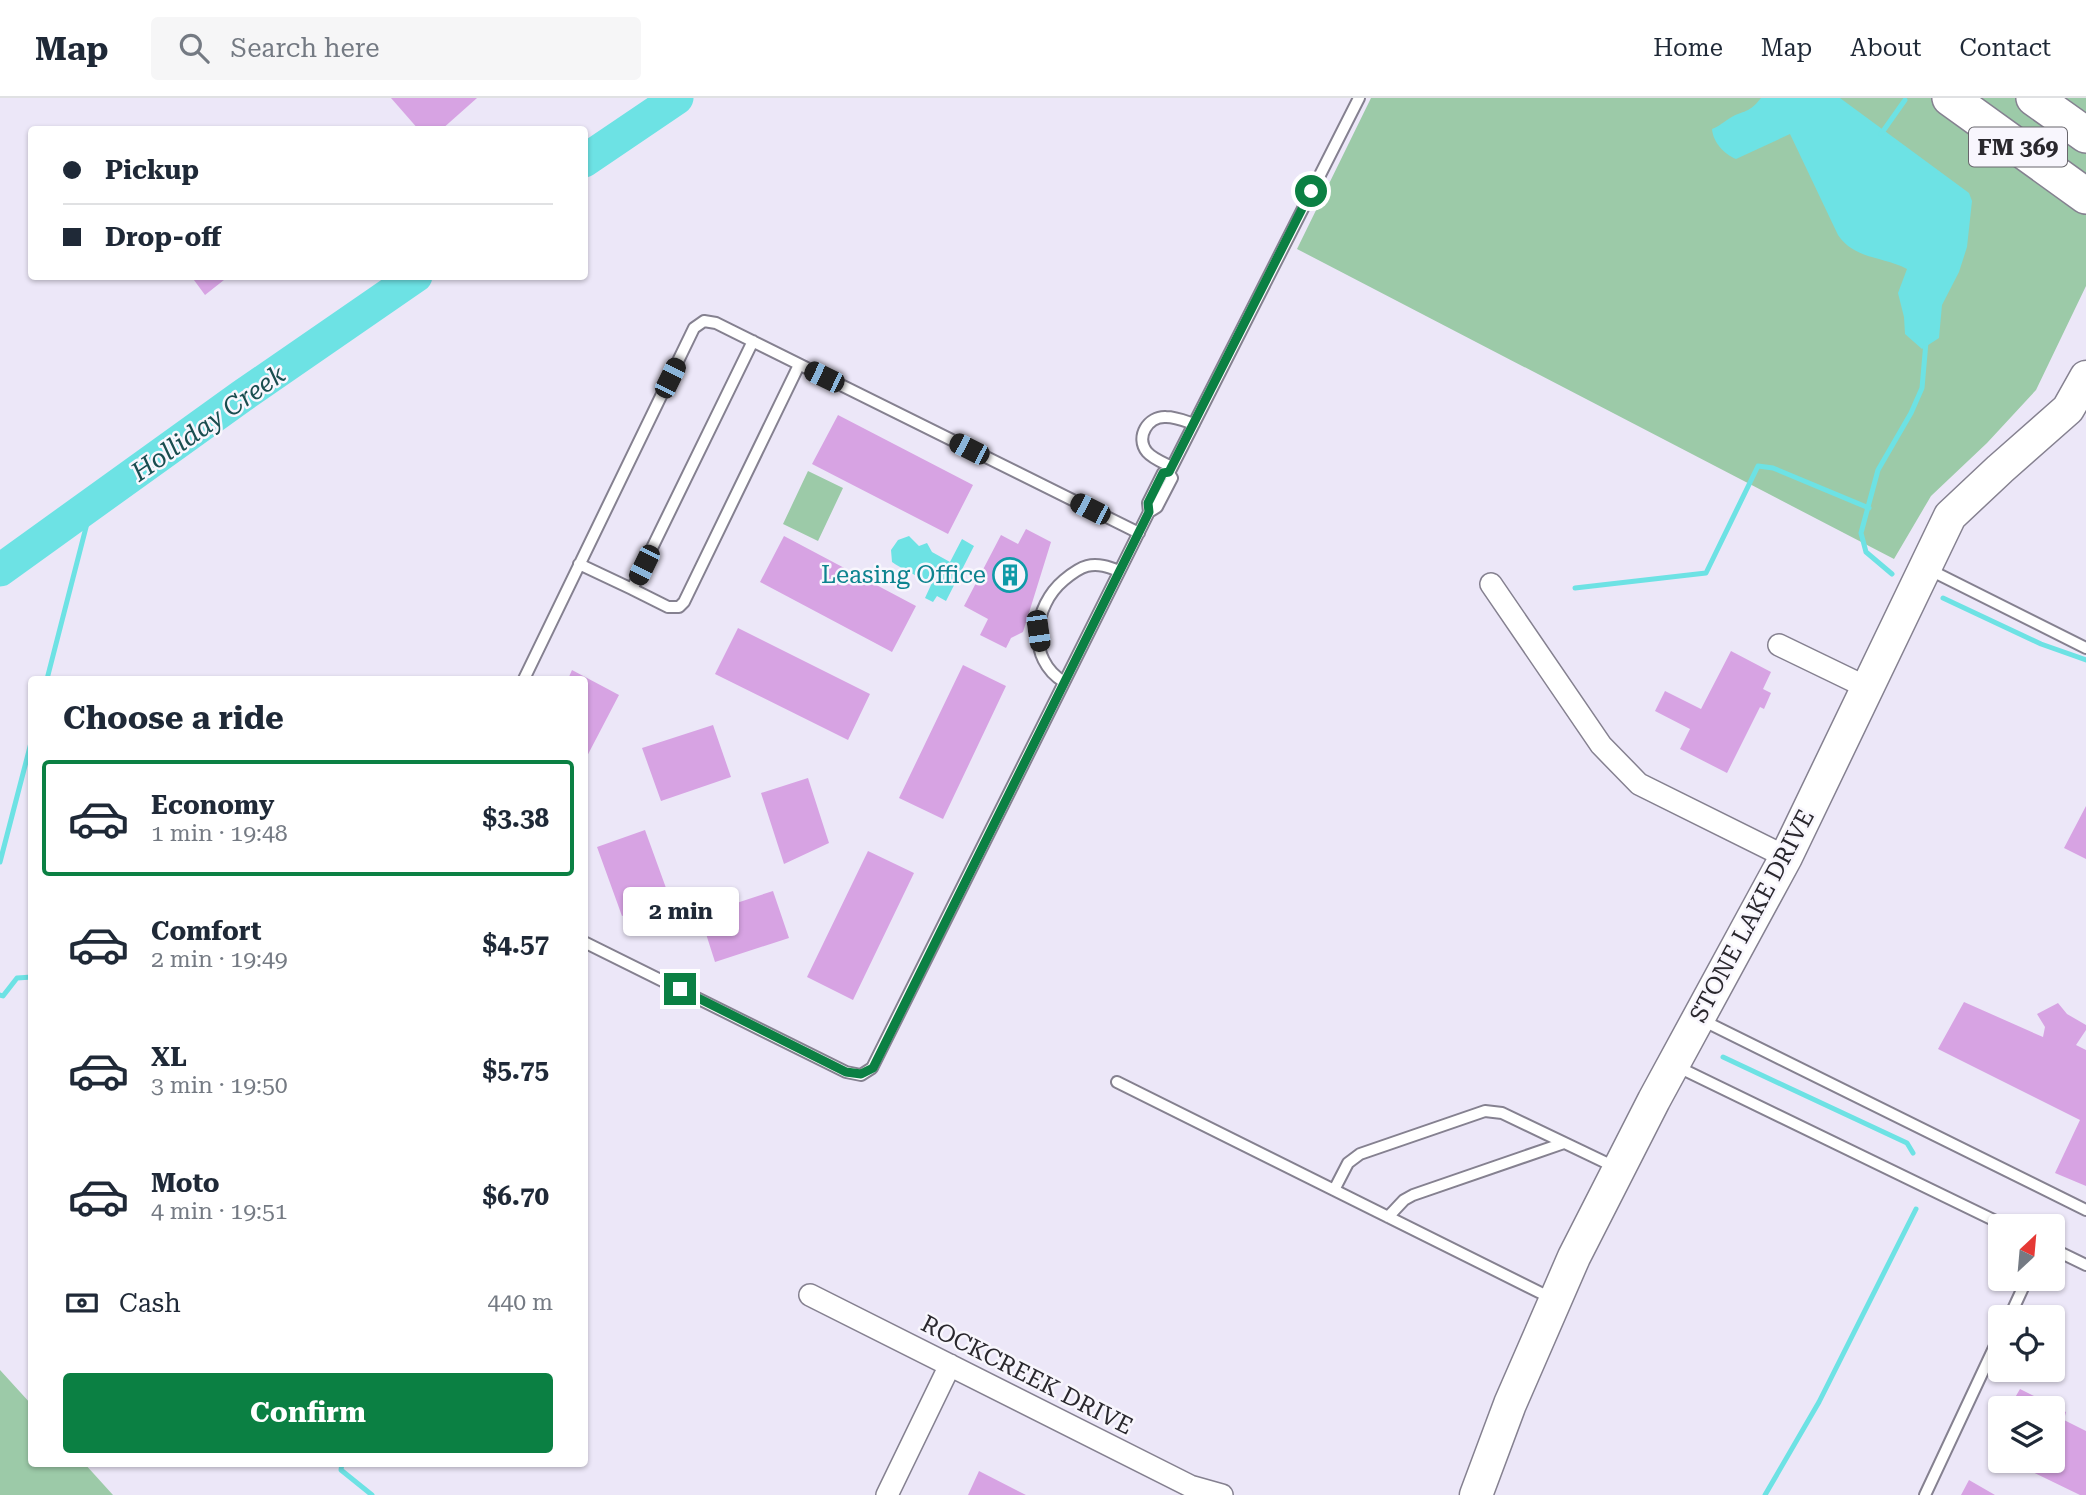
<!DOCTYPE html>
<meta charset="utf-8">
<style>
:root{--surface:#fff;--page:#f6f6f7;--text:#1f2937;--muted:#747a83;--line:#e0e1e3;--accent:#0b8043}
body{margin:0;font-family:"Roboto Serif",serif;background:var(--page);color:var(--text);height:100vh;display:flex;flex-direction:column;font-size:26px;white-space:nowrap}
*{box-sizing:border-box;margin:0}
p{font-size:23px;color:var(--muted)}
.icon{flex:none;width:38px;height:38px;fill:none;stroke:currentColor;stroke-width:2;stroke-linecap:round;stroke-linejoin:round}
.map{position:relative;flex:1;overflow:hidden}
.panel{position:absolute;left:28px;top:578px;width:560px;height:791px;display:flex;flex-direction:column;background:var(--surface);border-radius:7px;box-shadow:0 2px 5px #0004}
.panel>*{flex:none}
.hud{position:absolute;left:28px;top:28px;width:560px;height:154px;border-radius:7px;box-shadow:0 2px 5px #0004;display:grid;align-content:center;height:154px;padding:0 35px;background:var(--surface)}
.needle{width:46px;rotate:26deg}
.tools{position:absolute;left:1988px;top:1116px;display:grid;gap:14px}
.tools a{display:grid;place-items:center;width:77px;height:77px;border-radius:7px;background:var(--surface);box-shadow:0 2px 5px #0004;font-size:35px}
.end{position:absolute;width:32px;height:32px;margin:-16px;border:9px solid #0b8043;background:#fff;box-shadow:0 0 0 4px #fff}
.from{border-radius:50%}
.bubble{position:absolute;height:49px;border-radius:7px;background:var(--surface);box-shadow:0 2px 5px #0004;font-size:23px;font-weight:700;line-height:49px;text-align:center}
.car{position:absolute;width:21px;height:42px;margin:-21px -10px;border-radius:9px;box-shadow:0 0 5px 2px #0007;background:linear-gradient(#222 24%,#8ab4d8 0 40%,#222 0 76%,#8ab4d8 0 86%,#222 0)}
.hud b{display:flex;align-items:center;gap:24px;height:66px;font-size:26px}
.hud b+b{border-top:2px solid var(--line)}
.hud i{width:18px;height:18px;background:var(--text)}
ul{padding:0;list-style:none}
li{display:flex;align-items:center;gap:21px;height:116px;margin:0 14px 10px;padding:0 21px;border:4px solid transparent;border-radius:7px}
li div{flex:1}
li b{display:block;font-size:26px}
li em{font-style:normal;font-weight:700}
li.selected{border-color:var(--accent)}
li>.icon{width:63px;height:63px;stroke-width:1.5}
h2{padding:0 35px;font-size:32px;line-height:84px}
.pay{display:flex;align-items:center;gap:18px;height:77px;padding:0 35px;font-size:26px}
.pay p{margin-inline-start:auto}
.action{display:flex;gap:14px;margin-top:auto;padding:14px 35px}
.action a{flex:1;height:80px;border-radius:7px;background:var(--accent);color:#fff;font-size:28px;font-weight:700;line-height:80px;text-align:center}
header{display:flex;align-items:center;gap:42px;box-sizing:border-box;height:98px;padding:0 35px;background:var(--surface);border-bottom:2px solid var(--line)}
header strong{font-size:33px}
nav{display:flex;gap:38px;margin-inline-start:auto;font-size:24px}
.search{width:490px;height:63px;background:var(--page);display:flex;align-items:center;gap:18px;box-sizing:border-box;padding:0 24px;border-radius:7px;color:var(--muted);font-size:26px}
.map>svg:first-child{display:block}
</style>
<header>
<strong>Map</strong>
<div class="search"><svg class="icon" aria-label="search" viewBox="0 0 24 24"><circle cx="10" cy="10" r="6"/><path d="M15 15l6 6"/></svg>Search here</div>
<nav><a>Home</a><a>Map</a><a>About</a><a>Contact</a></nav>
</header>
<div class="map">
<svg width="2086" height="1397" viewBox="0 0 2086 1397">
<rect width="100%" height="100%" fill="#ece7f8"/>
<!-- green -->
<path fill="#9ccaa8" d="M1371,0H2086V188L2036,292L1987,345L1931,398L1894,461L1297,151Z
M808,373L843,390L818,443L783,426Z
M0,1272L31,1306L32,1365H84L113,1397H0Z"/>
<!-- water -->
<path fill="#6de2e4" d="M1761,0H1840L1969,95L1972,103L1967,149L1959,174L1942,207L1939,240L1922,251L1905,236L1904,219L1898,195L1907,171C1883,158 1855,162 1838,137L1790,36L1736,61C1724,56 1713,44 1712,31C1719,28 1721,26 1727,22C1742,11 1747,18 1761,0Z
M909,438L919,448L927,445L932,454L950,464L962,441L974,448L946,503L937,498L933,504L925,500L936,476L935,473H931L927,482L922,484C913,473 903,472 892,464L891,452L898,442Z"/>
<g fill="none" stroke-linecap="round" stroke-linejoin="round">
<!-- stream -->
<path stroke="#6de2e4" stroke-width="5" d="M1881,36L1905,2
M1892,476L1866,454L1861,435L1878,372L1911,315L1922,290L1926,244
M1575,490L1706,475L1758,368L1773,370L1869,410
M1943,500L2041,546L2086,562
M47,581L92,406
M0,764L32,641
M0,897L3,898L17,880L32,879
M1723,959L1907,1045L1913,1055
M342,1365L341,1372L372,1397
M1765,1397L1819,1304L1916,1111"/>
<!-- river -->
<path stroke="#6de2e4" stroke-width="33" d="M584,63L677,0
M0,472L242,298L416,178"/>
</g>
<!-- building -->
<path fill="#d7a3e3" d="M391,0H477L441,32H419Z
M191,178H229L205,197Z
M838,317L973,387L948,436L812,366Z
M1026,431L1051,444L1023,534L1011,540L1006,550L980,537L988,521L964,508L1001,437L1018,446Z
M784,438L916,508L892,554L760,484Z
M738,530L870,596L848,642L715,576Z
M1731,553L1771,574L1763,591L1771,595L1764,611L1760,609L1727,675L1680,651L1690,631L1655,613L1665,593L1701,611Z
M963,567L1006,588L943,721L899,700Z
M572,572L619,597L584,664V581H568Z
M713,627L731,679L661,703L642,650Z
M808,680L829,745L784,766L761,695Z
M2086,708V761L2064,750Z
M645,732L670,801L622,818L597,749Z
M868,753L914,775L853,902L807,879Z
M773,793L789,840L715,864L700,817Z
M1964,904L2043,939L2045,929L2037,916L2058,905L2067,916L2086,927V932L2076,947L2086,952V1088L2055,1075L2080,1022L1938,951Z
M2020,1291L2066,1314L2064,1322L2086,1333V1397H2080L2010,1363H2053V1311H2030L2013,1303Z
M979,1373L1026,1397H968Z
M1969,1382L1995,1397H1961Z"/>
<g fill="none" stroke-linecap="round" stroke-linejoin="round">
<!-- lane casing -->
<g stroke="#858190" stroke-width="14">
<path id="lane" d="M1172,369C1164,365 1153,361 1147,354C1135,339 1148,318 1166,319C1176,319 1185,323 1194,326
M1149,414L1148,405L1163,375H1169
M579,466L632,491L753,243
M1928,471L2086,550
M632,491L668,509H679L684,504L799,267
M524,581L694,230L704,223L716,225L1139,435
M1064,584C1026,561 1033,508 1064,482C1070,477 1079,470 1087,468C1098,465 1109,469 1119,473
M584,844L846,974L861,977L872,970L1149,414L1157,409L1172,380L1169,375L1172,369L1359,0
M1702,922L2086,1112
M1676,968L2008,1129
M1117,984L1553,1201
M1334,1092L1348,1065L1360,1056L1485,1013L1502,1015L1617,1070
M1388,1119L1404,1102L1413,1097L1564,1045
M2053,1151L2086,1167
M2009,1220L2027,1181
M1925,1397L2000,1237"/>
</g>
<!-- street casing -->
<g stroke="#858190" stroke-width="24">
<path id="street" d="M1491,486L1601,647L1639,686L1786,759
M1779,547L1868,590
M810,1197L1190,1388L1222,1397
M887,1397L950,1267"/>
</g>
<!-- secondary casing -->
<g stroke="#858190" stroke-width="35">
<path id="secondary" d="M1476,1397L1510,1306L1574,1159L1654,1002L1786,759L1950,418L2000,371L2068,311L2086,279"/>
</g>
<!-- primary casing -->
<g stroke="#858190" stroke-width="38">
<path id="primary" d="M1950,0L2086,98
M2034,0L2086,37"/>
</g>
<!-- lane -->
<use href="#lane" stroke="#fff" stroke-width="10"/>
<!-- street -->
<use href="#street" stroke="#fff" stroke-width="21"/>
<!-- secondary -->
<use href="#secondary" stroke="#fff" stroke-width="32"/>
<!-- primary -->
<use href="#primary" stroke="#fff" stroke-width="35"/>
</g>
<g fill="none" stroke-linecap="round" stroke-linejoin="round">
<!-- route -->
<path stroke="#0b8043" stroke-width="9" d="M680,891L846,974L861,976L873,970L1149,414L1148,405L1163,375L1169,374L1311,93"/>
</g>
<!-- icons -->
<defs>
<g id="building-ring" transform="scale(1.75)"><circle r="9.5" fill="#f8f6fd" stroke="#0f9aa8" stroke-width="1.5"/><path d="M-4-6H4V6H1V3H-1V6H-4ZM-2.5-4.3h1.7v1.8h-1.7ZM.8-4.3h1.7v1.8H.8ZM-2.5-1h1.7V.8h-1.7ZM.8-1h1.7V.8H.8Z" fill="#0f9aa8"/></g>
</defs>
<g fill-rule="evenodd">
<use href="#building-ring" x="1010" y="477"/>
</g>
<g text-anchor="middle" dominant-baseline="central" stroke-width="5" stroke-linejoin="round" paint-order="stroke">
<!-- shield labels -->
<rect fill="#f8f6fd" stroke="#68666c" stroke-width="2" x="1969" y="29.5" width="98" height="39" rx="5"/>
<g font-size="23" font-weight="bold" fill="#2a282e">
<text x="2018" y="49">FM 369</text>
</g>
<!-- culture labels -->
<g font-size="24" fill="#0d838f" stroke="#f8f6fd" text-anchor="end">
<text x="986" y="477">Leasing Office</text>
</g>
<!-- street labels -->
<g font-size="24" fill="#2a282e" stroke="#f8f6fd">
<text transform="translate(1752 818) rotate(-62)">STONE LAKE DRIVE</text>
<text transform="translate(1027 1277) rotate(27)">ROCKCREEK DRIVE</text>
</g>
<!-- water labels -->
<g font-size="26" font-style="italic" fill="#194d4f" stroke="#f8f6fd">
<text transform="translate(208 325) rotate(-35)">Holliday Creek</text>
</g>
</g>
</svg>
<div class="tools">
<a><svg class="needle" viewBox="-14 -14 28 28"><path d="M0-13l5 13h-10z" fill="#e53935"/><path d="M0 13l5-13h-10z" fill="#747a83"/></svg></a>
<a><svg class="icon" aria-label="locate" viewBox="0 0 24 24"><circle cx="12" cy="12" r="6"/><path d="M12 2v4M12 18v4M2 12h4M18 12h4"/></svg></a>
<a><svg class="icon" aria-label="layers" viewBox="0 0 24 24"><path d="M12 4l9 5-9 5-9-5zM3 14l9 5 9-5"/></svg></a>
</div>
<i class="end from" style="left:1311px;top:93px"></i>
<i class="end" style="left:680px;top:891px"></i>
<div class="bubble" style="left:623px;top:789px;width:116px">2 min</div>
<i class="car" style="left:824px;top:279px;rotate:296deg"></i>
<i class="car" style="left:670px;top:280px;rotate:26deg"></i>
<i class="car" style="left:969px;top:351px;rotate:297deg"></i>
<i class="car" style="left:1090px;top:411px;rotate:297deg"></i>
<i class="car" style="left:644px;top:467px;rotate:206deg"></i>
<i class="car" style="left:1038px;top:533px;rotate:172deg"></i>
<div class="hud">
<b><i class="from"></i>Pickup</b>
<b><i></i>Drop-off</b>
</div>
<section class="panel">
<h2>Choose a ride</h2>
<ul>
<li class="selected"><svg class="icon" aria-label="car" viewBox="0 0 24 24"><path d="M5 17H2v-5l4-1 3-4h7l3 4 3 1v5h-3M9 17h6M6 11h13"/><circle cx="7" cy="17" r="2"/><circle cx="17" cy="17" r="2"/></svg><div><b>Economy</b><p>1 min · 19:48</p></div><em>$3.38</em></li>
<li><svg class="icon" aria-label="car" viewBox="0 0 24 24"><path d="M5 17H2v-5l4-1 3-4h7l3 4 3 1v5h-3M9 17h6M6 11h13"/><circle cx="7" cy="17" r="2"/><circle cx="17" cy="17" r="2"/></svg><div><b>Comfort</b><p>2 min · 19:49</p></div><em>$4.57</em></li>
<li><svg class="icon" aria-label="car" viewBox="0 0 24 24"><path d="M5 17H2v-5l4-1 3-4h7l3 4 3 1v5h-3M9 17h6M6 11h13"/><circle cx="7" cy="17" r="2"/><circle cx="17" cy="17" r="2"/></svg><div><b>XL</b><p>3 min · 19:50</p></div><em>$5.75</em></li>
<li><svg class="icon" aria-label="car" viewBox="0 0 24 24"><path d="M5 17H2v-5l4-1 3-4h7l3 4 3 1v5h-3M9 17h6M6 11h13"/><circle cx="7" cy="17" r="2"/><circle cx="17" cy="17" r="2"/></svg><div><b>Moto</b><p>4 min · 19:51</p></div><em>$6.70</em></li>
</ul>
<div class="pay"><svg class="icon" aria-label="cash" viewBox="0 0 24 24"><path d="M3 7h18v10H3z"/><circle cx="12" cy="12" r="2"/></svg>Cash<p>440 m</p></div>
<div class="action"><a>Confirm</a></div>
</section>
</div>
